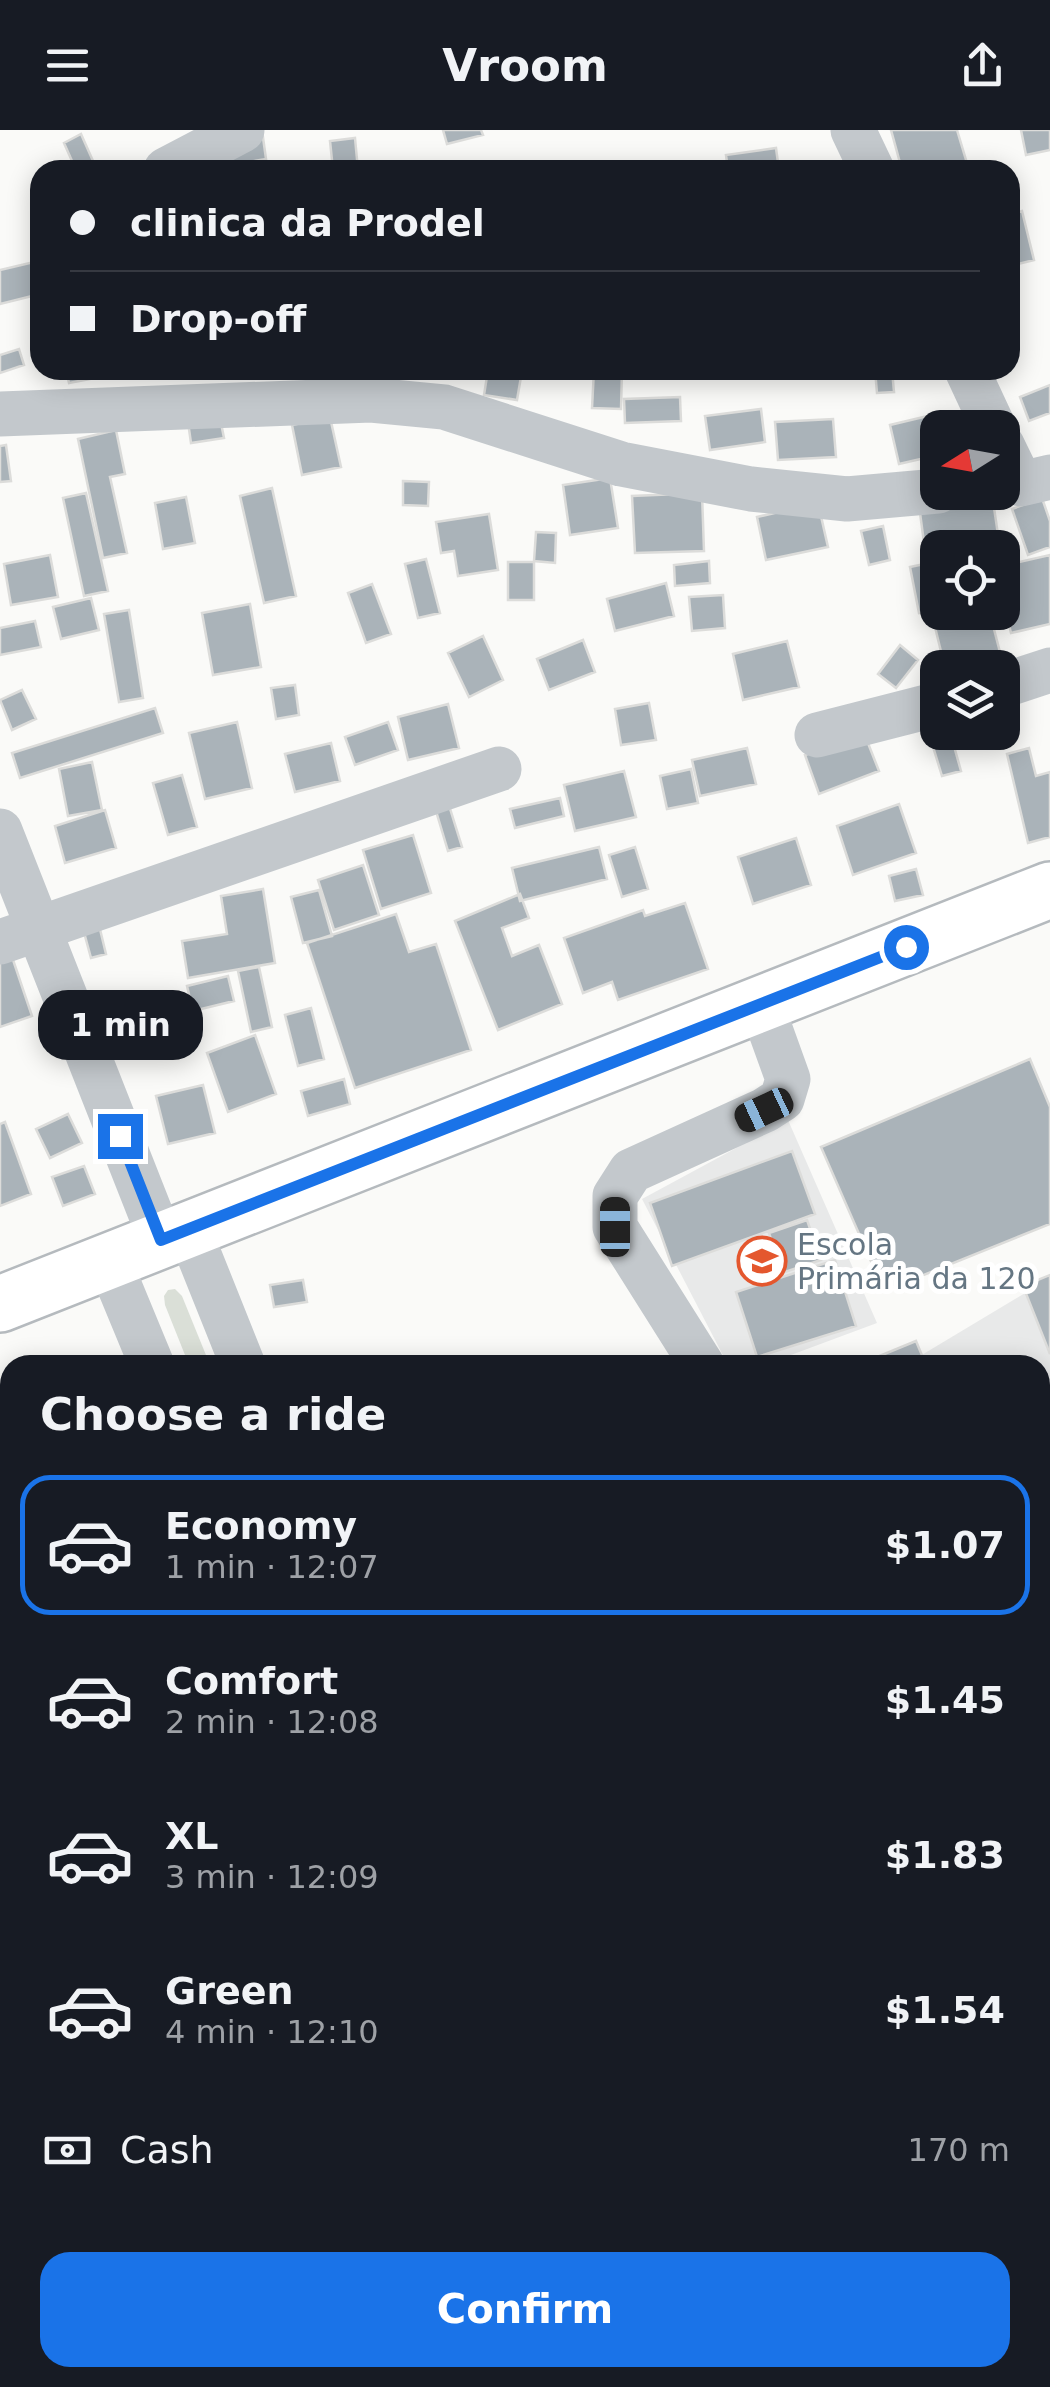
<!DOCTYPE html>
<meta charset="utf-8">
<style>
:root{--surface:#171b24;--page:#20242c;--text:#f1f3f6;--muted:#9ea1a6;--line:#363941;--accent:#1a73e8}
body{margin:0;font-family:"DejaVu Sans",sans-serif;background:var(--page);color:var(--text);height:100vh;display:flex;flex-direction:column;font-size:38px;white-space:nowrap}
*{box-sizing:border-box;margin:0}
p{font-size:32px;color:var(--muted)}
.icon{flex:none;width:55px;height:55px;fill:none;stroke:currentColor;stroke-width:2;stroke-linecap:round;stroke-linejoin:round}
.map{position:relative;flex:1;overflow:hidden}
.side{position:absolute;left:0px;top:1225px;width:1050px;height:1032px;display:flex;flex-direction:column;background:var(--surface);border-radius:30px 30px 0 0;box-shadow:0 5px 25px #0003}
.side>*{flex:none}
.top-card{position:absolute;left:30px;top:30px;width:990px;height:220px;border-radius:30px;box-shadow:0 5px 25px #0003;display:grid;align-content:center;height:220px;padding:0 40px;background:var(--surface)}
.needle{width:65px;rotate:259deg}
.tools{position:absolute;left:920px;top:280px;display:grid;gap:20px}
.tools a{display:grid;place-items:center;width:100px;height:100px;border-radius:20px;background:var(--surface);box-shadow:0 5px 25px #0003;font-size:50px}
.end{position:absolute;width:45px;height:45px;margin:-22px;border:12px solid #1a73e8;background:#fff;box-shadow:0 0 0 5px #fff}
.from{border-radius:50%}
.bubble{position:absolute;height:70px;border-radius:30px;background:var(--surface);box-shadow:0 5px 25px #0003;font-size:32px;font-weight:700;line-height:70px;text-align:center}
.car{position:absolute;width:30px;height:60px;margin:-30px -15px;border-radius:12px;box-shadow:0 0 8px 2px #0007;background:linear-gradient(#222 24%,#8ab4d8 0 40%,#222 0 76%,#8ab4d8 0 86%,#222 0)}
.top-card b{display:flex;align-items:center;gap:35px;height:95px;font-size:38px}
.top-card b+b{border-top:2px solid var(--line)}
.top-card i{width:25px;height:25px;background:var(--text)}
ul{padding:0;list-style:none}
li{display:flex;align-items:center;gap:30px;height:140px;margin:0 20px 15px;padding:0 20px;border:5px solid transparent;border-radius:30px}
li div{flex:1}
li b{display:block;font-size:38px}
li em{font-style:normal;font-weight:700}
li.selected{border-color:var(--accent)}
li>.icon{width:90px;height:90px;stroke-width:1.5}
h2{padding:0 40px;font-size:45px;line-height:120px}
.pay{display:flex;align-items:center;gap:25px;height:110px;padding:0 40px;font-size:38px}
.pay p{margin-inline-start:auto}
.button{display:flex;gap:20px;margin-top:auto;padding:20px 40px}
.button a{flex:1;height:115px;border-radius:30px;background:var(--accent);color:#fff;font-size:40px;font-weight:700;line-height:115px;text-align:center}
header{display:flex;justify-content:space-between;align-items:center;height:130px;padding:0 40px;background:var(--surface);font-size:45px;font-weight:700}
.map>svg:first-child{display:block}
</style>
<header><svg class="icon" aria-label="menu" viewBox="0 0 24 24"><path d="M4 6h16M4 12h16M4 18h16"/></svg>Vroom<svg class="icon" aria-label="share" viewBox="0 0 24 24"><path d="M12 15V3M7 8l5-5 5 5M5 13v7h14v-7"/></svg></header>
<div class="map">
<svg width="1050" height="2257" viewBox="0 0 1050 2257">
<rect width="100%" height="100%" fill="#fafaf8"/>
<!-- built -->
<path fill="#e8e9e9" d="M788,990L877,1193L764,1235H728L642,1069Z
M1050,1148V1397L1040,1402V1235H905Z"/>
<!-- green -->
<path fill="#dadfd7" d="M175,1159L182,1166L210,1235H189L165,1175L164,1166L168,1160Z"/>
<!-- building -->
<path fill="#aab3b9" stroke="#dcdcda" stroke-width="2.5" d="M262,0L266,29L243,33L245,40H204Z
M443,0H481L483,5L447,14Z
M891,0H957L969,40H902Z
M1021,0H1050V20L1026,25Z
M81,4L97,40H76L64,13Z
M355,8L358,40H333L330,11Z
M776,18L779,40H728L726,25Z
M1022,81L1034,130L1010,136V84Z
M34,132L40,164L0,174V140Z
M19,219L24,235L0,243V225Z
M66,240H98L100,247L69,253Z
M488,240L522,241L517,270L484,265Z
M594,240H622L621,279L592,278Z
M875,240H892L894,262L877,263Z
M1050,255V283L1029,291L1020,267Z
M680,267L681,291L625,293L624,269Z
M761,279L765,312L710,320L705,286Z
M936,284L939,298L938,325L899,334L890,295Z
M330,287L341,337L302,345L292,295Z
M220,288L224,308L191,313L188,292Z
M833,289L836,327L778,330L775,292Z
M116,300L125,344L110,347L127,423L103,428L78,309Z
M6,315L11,351L0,352V316Z
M610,348L618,398L570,405L563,355Z
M403,351L429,352L428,376L403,375Z
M272,358L296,466L264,473L240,366Z
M86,363L108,461L84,466L63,368Z
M702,363L704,421L635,423L632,366Z
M186,367L195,413L163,419L155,373Z
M1042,368L1050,391V417L1028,425L1012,379Z
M993,371L1000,418H973L972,414L925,420L920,383Z
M818,373L828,417L766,430L757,387Z
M489,384L498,440L458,446L454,421L441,423L436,392Z
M883,396L890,430L869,435L861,401Z
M536,402L556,403L555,433L534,431Z
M50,425L58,467L11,475L4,434Z
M1050,425V494L1011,503L1002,467V436Z
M426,429L440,483L418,488L405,434Z
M709,431L710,453L675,456L674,435Z
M508,432H534V470H508Z
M929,433L937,480L919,483L910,437Z
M666,453L674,486L615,501L607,469Z
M372,454L391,504L366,513L348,463Z
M723,465L725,498L692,501L689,467Z
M91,468L99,500L61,509L53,477Z
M250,474L261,537L213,545L202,483Z
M129,480L143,568L119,572L104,484Z
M990,484L1001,526L945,538L935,497Z
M35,491L41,517L0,525V498Z
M483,506L503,550L469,567L448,523Z
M583,510L595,542L549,560L537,529Z
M787,511L799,557L743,570L733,524Z
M900,515L918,530L896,558L878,544Z
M295,555L299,585L276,589L271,558Z
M22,560L36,589L12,600L0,570Z
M938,566V602H950L961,641L942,646L919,571Z
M649,573L656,610L621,615L615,579Z
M448,574L459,618L408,630L398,587Z
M155,578L163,603L20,648L12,623Z
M237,592L252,658L205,669L189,603Z
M388,592L398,620L355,635L345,607Z
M864,603L879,641L819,664L805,625Z
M331,613L340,651L295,662L285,624Z
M747,618L756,654L700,666L692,630Z
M1029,618L1036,646L1050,642V707L1028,713L1007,624Z
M92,632L102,680L68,686L59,639Z
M691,639L698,673L667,679L660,646Z
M624,641L636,687L575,701L564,655Z
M182,645L197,697L168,705L153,653Z
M442,653L462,717L448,721L436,681Z
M560,668L564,686L515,698L510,679Z
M899,674L916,723L853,745L837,696Z
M105,680L116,718L65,733L55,696Z
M413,705L431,763L381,779L363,720Z
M796,708L811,755L753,774L738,727Z
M599,717L607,749L520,771L512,738Z
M635,717L648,759L622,767L609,725Z
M363,735L379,785L334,800L318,750Z
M916,739L923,765L895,771L889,746Z
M263,759L275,833L188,848L182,811L227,804L221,766Z
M319,760L332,806L303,813L291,767Z
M520,764L529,788L502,798L512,826L539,815L562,874L498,900L455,791Z
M685,773L708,839L618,870L612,852L583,863L564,808L643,780L645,786Z
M396,784L409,822L436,814L471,920L355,958L307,813Z
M98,791L106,824L91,828L82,795Z
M7,812L32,886L0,897V815Z
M259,837L272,897L251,902L238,841Z
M228,846L234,871L193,881L187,856Z
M180,865L191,892L142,912L132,884Z
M311,878L324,929L298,936L285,885Z
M255,905L276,964L228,982L207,923Z
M1030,929L1050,977V1094L884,1161L821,1017Z
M344,949L350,974L308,986L301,961Z
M203,955L215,1003L168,1014L156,966Z
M68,984L82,1013L50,1028L36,999Z
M5,992L31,1064L0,1076V994Z
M792,1021L815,1084L672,1136L650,1073Z
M84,1036L95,1064L63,1076L52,1047Z
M807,1090L821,1130L782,1143L769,1103Z
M835,1130L856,1196L757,1227L736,1162Z
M1050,1145V1224L1023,1156Z
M303,1150L307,1172L274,1177L270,1155Z
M916,1211L926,1235H866L865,1232Z
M1050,1339V1399L1040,1403V1343Z
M10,1419V1444L0,1446V1421Z
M10,1462V1559L0,1562V1466Z
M10,1752V1778L0,1782V1756Z
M10,2043V2069L0,2076V2050Z
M10,2160V2203L0,2209V2167Z
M232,2248H301L304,2257H235Z
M304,2248H345L348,2255L307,2257Z"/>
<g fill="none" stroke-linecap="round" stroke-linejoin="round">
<!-- major casing -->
<g stroke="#b5babe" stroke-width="60">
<path id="major" d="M0,1174L1050,760"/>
</g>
<!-- minor -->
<path stroke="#c3c8cc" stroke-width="45" d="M853,0L872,40
M166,40L242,0
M967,240L994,298
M0,284L371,270L444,277L621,334L751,359L847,369L938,361
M1002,315L1021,354L1050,347
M1002,556L1050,540
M817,605L938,574
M0,701L161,1110
M0,812L499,639
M189,1100L243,1235
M109,1131L152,1235
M702,1235L615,1097V1066L631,1041L765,980L782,969L788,949L761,874
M566,2248L570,2257
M647,2248L651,2257"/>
<!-- major -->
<use href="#major" stroke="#fff" stroke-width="55"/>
</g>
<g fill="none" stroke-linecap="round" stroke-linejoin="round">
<!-- route -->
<path stroke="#1a73e8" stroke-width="12" d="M120,1006L161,1110L906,817"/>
</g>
<!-- icons -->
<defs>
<g id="school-ring" transform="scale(2.5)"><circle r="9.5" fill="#fff" stroke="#e4572e" stroke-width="1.5"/><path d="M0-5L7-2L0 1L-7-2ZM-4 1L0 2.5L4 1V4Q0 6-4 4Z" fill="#e4572e"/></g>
</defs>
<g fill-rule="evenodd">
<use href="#school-ring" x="762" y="1131"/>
</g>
<g text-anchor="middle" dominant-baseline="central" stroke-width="10" stroke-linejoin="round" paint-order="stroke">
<!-- poi labels -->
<g font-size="30" fill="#657683" stroke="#fff" text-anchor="start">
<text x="797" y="1114">Escola<tspan x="797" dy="34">Primária da 120</tspan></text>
</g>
</g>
</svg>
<div class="tools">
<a><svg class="needle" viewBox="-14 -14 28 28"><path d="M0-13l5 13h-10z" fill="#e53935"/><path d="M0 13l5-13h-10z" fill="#9ea1a6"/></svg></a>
<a><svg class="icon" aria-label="locate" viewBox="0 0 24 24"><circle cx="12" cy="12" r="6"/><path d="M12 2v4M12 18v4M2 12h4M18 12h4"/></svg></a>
<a><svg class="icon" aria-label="layers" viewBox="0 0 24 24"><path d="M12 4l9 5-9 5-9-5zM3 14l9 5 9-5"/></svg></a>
</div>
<i class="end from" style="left:906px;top:817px"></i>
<i class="end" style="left:120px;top:1006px"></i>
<div class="bubble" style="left:38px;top:860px;width:165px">1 min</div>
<i class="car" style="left:764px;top:980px;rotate:245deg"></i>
<i class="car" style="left:615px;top:1097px;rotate:0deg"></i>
<div class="top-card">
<b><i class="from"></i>clinica da Prodel</b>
<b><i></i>Drop-off</b>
</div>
<section class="side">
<h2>Choose a ride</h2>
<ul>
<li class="selected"><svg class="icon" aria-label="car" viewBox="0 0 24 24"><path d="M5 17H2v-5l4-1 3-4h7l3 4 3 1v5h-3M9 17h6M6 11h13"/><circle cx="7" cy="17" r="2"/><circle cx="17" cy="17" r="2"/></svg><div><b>Economy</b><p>1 min · 12:07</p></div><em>$1.07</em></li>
<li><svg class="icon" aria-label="car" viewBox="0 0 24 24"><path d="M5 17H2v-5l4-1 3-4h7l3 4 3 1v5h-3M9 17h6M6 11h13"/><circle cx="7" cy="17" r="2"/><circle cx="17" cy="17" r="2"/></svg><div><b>Comfort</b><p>2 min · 12:08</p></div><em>$1.45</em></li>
<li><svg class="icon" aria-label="car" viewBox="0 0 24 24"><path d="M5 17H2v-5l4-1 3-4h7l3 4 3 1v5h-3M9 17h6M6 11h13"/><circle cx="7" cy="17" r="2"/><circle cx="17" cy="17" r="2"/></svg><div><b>XL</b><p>3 min · 12:09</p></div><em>$1.83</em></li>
<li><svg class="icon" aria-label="car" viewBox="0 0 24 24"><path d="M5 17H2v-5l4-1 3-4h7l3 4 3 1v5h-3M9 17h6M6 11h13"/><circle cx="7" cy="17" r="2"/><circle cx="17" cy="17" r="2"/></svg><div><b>Green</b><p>4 min · 12:10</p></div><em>$1.54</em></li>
</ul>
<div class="pay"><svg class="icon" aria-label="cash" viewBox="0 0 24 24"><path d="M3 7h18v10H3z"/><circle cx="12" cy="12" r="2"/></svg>Cash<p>170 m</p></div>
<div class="button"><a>Confirm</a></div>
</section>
</div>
